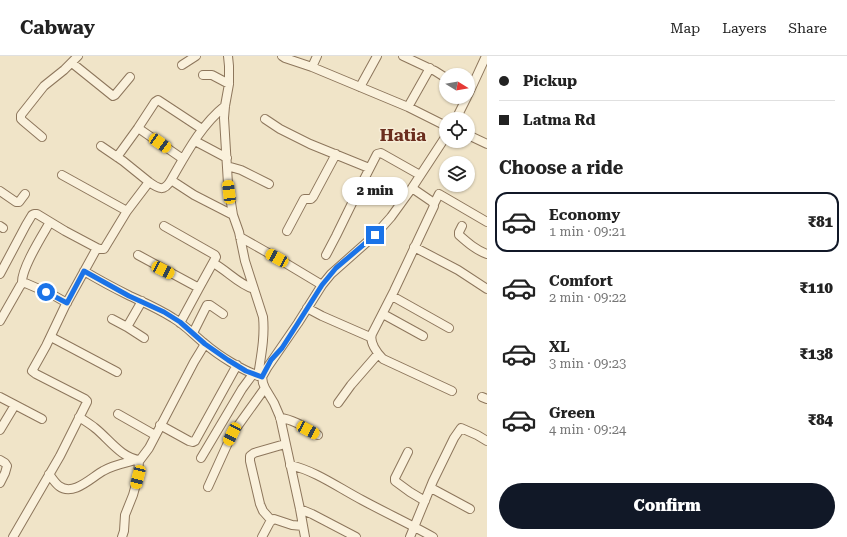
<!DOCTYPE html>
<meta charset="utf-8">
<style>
:root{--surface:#fff;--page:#f2f2f2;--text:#222;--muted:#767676;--line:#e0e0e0;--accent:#111827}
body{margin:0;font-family:"Roboto Serif",serif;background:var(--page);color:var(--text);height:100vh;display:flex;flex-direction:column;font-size:15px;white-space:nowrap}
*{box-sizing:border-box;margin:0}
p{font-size:13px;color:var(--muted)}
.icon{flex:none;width:22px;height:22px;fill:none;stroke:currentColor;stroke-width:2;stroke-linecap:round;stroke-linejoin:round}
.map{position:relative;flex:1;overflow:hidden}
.panel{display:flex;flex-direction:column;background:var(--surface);width:360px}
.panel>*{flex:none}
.top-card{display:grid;align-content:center;height:88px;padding:0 12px;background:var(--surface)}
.needle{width:26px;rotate:101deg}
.controls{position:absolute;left:439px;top:12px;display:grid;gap:8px}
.controls a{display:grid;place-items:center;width:36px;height:36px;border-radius:50%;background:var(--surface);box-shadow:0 1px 3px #0004;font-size:20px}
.end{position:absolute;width:18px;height:18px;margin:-9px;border:5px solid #1a73e8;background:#fff;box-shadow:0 0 0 2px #fff}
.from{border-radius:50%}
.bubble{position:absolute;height:28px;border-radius:14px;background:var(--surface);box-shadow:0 1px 3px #0004;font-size:13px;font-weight:800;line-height:28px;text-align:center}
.car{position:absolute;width:12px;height:24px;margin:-12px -6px;border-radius:5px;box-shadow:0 0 3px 1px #0007;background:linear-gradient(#f5c518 24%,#345 0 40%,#f5c518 0 76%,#345 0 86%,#f5c518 0)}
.top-card b{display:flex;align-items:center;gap:14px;height:38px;font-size:15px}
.top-card b+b{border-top:1px solid var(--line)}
.top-card i{width:10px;height:10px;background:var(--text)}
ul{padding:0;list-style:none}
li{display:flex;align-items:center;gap:12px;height:60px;margin:0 8px 6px;padding:0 4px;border:2px solid transparent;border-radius:12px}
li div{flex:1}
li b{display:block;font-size:15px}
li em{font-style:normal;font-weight:800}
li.current{border-color:var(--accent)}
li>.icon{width:36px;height:36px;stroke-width:1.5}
h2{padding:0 12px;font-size:18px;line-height:48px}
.action{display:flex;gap:8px;margin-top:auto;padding:8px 12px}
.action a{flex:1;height:46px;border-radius:24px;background:var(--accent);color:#fff;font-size:16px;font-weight:800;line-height:46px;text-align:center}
header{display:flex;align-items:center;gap:24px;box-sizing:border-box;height:56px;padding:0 20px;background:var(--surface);border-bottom:1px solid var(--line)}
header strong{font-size:19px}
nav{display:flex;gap:22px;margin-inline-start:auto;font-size:14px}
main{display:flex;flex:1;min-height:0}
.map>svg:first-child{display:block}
</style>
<header>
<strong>Cabway</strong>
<nav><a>Map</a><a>Layers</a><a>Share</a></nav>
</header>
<main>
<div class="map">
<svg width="487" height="481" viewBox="0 0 487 481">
<rect width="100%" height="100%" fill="#f0e4c8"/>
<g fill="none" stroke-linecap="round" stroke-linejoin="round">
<!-- minor casing -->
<g stroke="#8d765c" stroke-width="10">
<path id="minor" d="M228,0L229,10V28L225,50L224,62L228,128L233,159
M282,0L285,2L312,11L408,51L446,70
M403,0L435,15L446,22
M72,7L113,40L115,39L130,21
M182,9L196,0
M312,11L317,0
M203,19H212L229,28
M360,31L377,0
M468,39L486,0
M408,51L430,12
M265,63L280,73L310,88L369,112
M456,63L467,41
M138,72L183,103
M468,79L487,88
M42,81L23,65L21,63V59L44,30L64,14L78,0
M195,85L227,102
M101,90L123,105L149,126L127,155
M117,101L138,72L155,46L158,44L202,73
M227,110L241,114L269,128
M171,124C186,98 201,69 225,50
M149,126C159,133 164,136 171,124L194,139L233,159L239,176L245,205L263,261C265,281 261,300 258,320
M412,132L431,145L433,147L434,150L394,235L372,278C369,286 377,297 383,303L452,335
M0,135L16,146H19L25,138
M434,148L439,138L487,166
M0,170L3,172
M164,170L215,199L216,201L215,203L199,232
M462,170L459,176V179C468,187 476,194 487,198
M287,175L304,143H311L313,141L336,98
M240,181L277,202L322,229
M414,191L458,214L487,233
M138,199L199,232L180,267
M326,199L336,180L359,133L377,98L381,97L420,119
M213,207C228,215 238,228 254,233
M84,215C99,224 114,232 130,240C145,247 159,253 173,262C185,269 194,279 204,287C219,300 243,315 262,321
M0,218L26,169L32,159L34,158H37L65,175L97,192L100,193H104L127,155L62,119
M22,226C22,211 42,180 50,166
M392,240L449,272
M142,245L127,271L144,282
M307,252L322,260L370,281
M383,258L423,280
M112,263L127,271
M0,265L20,230L23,226L53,239L67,247
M193,277L207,249H210L223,258
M51,281L117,316
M0,341L42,363
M482,341L487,343
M338,347L351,329L378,298
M118,358L155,379
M79,361C85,365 90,368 95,372C109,383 121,402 140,404L149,392L194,306L205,288
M280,362C293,363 306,372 318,379
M160,369L189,385L193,386L195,385L237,309
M0,374L15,349
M408,396L395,422V425L410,436L425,445
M201,402L242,333L253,318
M0,404L5,407L7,410L5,417L0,427
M290,409C316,415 339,432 362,444C386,457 410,468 433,481
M49,418C52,422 55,427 59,430C73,441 92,421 103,415C113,409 125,407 136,404
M208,431L232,378L265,332
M431,432L470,453
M300,453L312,458L356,481
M271,464L263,455L260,448L250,405V400L254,397L285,388
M13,481L60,400L87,346V345L85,343L36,318L32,315L46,290L65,250L97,192
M122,481L124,475L125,459L133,439L138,421L139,404
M262,481L270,466L274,463L292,469L303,470
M305,481L300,453L280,361L274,347L265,332L263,327L262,321L267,312L298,267L322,229L331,218L375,179L391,161L412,132L446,80
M410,481L433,425L454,382L461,372L477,379L487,385"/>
</g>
<!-- minor -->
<use href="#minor" stroke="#faf1dc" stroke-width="8"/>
</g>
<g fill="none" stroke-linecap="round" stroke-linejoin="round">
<!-- route -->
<path stroke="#1a73e8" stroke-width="5" d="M46,236L67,247L84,215L129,240L164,256L180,266L205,288L228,304L246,315L262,321L271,304L282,292L298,267L322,229L336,212L375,179"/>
</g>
<g text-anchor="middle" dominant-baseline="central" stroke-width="3" stroke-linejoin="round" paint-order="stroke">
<!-- district labels -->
<g font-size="17" font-weight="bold" fill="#6b2e1e" stroke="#f7eed8">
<text x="403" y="79">Hatia</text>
</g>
</g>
</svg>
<div class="controls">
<a><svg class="needle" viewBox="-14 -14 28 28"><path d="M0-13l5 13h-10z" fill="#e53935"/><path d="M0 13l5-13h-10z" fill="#767676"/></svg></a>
<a><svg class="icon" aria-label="locate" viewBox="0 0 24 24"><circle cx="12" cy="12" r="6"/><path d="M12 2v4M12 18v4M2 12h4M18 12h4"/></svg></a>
<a><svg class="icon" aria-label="layers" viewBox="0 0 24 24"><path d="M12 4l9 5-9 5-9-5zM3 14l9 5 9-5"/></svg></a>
</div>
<i class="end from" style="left:46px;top:236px"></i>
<i class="end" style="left:375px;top:179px"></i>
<div class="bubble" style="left:342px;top:121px;width:66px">2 min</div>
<i class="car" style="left:160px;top:87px;rotate:125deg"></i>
<i class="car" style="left:229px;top:136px;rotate:353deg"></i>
<i class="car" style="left:277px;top:202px;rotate:299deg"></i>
<i class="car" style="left:163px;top:214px;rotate:117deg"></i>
<i class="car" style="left:308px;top:374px;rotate:118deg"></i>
<i class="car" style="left:232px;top:378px;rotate:207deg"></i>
<i class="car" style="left:138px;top:421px;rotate:194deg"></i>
</div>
<section class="panel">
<div class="top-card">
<b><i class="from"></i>Pickup</b>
<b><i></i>Latma Rd</b>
</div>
<h2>Choose a ride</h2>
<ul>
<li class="current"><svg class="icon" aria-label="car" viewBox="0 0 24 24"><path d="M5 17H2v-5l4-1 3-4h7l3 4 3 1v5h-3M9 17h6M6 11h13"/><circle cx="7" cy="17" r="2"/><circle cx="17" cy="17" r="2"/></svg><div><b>Economy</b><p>1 min · 09:21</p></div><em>₹81</em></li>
<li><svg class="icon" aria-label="car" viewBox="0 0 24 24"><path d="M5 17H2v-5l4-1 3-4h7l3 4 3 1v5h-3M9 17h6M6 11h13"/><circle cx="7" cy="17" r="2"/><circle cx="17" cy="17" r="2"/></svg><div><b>Comfort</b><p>2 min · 09:22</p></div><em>₹110</em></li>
<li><svg class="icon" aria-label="car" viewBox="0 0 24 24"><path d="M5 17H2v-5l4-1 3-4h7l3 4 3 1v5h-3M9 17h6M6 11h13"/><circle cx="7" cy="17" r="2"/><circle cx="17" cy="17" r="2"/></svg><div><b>XL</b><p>3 min · 09:23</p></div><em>₹138</em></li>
<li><svg class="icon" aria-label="car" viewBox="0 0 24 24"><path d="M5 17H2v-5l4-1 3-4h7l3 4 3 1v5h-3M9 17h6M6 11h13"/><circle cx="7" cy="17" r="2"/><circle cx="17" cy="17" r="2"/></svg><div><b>Green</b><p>4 min · 09:24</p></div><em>₹84</em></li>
</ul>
<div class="action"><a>Confirm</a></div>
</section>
</main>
